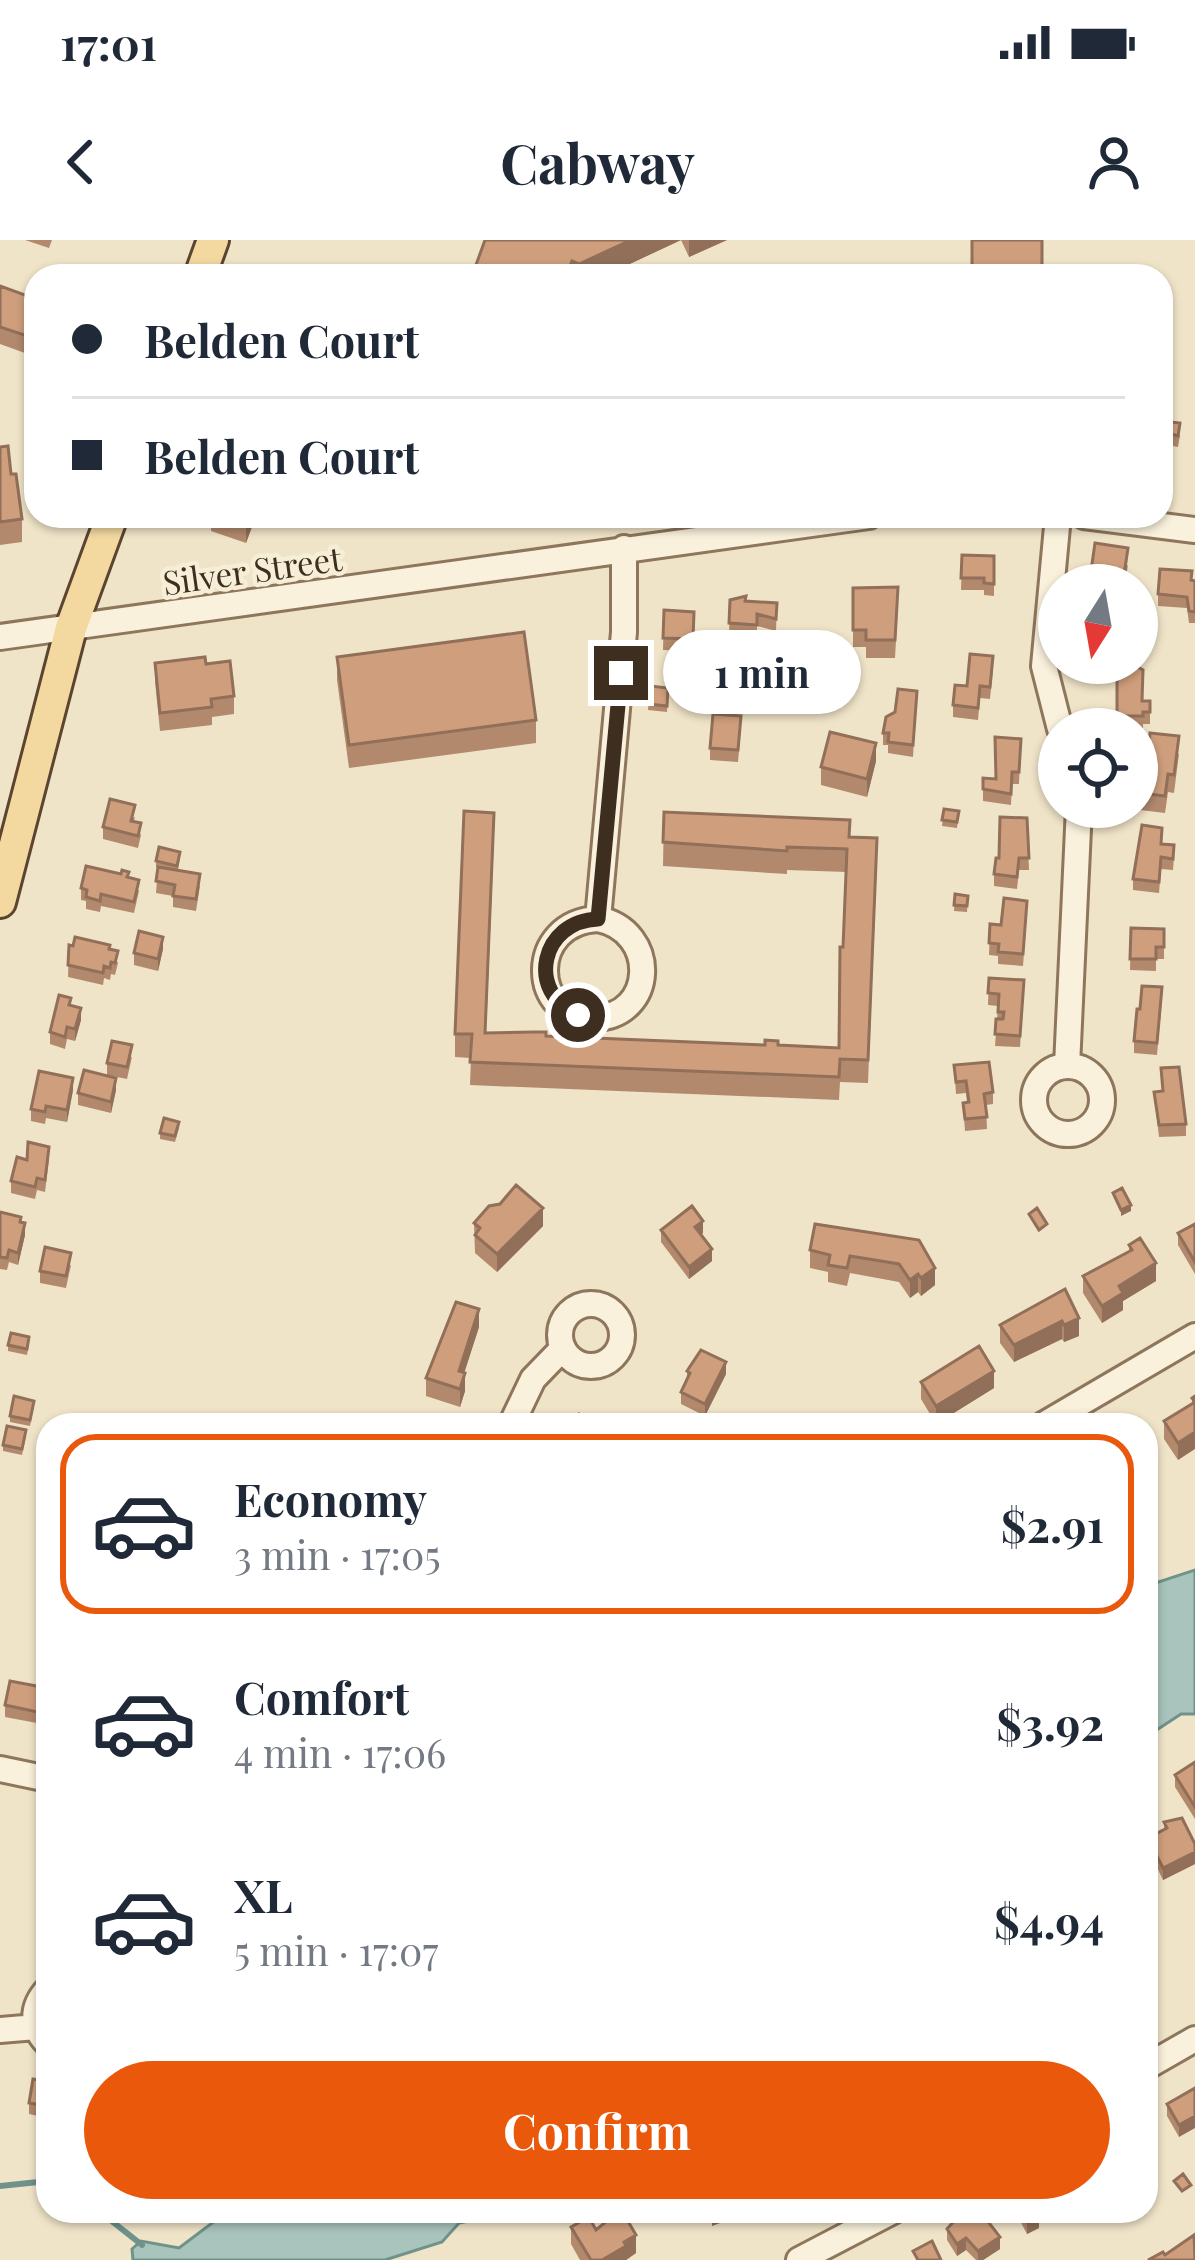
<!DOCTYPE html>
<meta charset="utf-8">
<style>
:root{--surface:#fff;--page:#f6f6f7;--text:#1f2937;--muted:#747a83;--line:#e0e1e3;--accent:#ea580c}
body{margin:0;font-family:"Playfair Display",serif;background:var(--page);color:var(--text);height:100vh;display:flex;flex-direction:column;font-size:45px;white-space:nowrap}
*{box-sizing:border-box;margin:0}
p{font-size:39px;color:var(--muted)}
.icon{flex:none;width:66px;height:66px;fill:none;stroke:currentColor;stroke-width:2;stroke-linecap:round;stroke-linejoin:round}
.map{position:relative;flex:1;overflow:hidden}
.drawer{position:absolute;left:36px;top:1173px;width:1122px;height:810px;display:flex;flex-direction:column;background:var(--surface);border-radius:36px;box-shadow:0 3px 9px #0004}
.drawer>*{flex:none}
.top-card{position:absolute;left:24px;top:24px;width:1149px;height:264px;border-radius:36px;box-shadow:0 3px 9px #0004;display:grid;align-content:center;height:264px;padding:0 48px;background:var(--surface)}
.needle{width:78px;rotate:191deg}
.fabs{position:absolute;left:1038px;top:324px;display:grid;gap:24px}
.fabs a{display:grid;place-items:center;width:120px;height:120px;border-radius:50%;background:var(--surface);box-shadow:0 3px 9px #0004;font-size:60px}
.end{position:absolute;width:54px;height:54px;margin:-27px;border:15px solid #3d2e20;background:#fff;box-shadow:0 0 0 6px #fff}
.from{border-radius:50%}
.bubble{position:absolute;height:84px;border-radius:42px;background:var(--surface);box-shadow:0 3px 9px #0004;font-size:39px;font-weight:700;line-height:84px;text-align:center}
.top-card b{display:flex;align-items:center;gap:42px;height:114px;font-size:45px}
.top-card b+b{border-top:3px solid var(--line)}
.top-card i{width:30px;height:30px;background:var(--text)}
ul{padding:21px 0 0;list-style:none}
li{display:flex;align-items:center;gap:36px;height:180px;margin:0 24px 18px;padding:0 24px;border:6px solid transparent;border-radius:36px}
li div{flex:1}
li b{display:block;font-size:45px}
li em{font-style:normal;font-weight:700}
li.current{border-color:var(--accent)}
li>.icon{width:108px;height:108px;stroke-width:1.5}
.cta{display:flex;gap:24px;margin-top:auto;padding:24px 48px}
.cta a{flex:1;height:138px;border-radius:72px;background:var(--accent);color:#fff;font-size:48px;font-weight:700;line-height:138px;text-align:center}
.status{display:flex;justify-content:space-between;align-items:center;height:84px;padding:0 60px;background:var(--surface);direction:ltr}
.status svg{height:33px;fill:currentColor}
header{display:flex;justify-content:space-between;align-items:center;height:156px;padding:0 48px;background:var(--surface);font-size:54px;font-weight:700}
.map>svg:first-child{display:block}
</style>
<div class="status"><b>17:01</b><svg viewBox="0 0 49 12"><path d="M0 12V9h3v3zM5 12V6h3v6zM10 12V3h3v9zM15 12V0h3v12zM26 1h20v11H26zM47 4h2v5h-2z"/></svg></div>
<header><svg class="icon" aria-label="back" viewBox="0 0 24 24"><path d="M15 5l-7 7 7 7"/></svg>Cabway<svg class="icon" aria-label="person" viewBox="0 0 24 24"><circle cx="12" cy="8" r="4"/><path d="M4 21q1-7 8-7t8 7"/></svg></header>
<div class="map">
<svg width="1195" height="2020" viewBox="0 0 1195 2020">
<rect width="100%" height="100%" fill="#f0e4c8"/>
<!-- water -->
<path fill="#a9c4bc" stroke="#6f938a" stroke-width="3" d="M1195,1330V1474H1181L1146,1497V1346Z
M228,1971H493L484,1978L459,1983L442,2002L385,2020H133L132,2009L141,2001L179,2008Z"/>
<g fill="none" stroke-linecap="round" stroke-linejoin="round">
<!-- stream -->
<path stroke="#6f938a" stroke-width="6" d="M0,1946L48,1941
M99,1971L142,2005"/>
<!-- minor casing -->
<g stroke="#8d765c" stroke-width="30">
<path id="minor" d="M1058,276L1044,426L1060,489
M1084,276L1195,290
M0,397L869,276
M598,679C659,691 656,777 594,778C529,779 527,682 598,679L624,392V308
M1067,826L1079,567
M1034 860a34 34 0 1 1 68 0a34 34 0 1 1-68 0Z
M560 1095a31 31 0 1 1 62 0a31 31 0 1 1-62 0Z
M511,1185L533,1139L563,1108
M1043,1185L1195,1096
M0,1529L48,1539
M48,1749C31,1767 31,1787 48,1804
M0,1790L36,1787
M1146,1827L1195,1799
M799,2020L893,1971"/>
</g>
<!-- major casing -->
<g stroke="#5b4430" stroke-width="36">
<path id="major" d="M200,36L213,0
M0,662L71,388L112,276"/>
</g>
<!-- minor -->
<use href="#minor" stroke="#faf1dc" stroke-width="24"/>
<!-- major -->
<use href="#major" stroke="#f3d9a0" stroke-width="30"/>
</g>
<!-- wall -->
<path fill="#b2896c" d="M25,0H52L49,8Z
M485,0H727L689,17L681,0L604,36H472Z
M0,46L36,59V117L0,104Z
M1161,181L1180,195L1178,207L1168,205L1165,225H1161Z
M0,207L11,234L22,279V302L0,305Z
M211,276H256L246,303L211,291Z
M962,315L994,316V356L984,355V350H961Z
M1128,325L1125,345H1089Z
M1191,340L1195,341V383H1189L1187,368L1158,366V354Z
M853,348L898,365L895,418H866V407H853Z
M730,360L777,363L776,391L757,386V397L729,395Z
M664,370L694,372L693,411L663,410Z
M337,417L536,480V503L349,528L337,440Z
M155,423L206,424L234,456V474L212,477V485L160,491L155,441Z
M993,428L990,459L980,458L978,480L953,477V465L967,446Z
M1117,430L1143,461H1150V484H1143V488H1117Z
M650,446L668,448L667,472L648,470Z
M917,451L913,517L888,513V505H883V493Z
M741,488L738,522L710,520V508Z
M1021,499L1019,544H1012L1011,565L983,561V538L996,539Z
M1148,514H1179L1174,553L1168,552L1165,573L1140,570V556L1137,555V524Z
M876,521L867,557L821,545V527Z
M944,569L959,571L957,588L942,586Z
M664,572L850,597L877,621L868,843L840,842L839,860L470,845L471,818L455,817V794L494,596L486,793L839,808L847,632L787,630V634L663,626Z
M135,577L134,581L141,595L138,608L103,599V587Z
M1027,578L1029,630H1019L1017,649L994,646V634L999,618Z
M1162,604L1174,617L1173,630L1161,629L1159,653L1133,650V639Z
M180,617L178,630L200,646L196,671L173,667V656L156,653L158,628L156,627V621Z
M129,637L139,651L134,673L101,666L100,672L86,669V661L81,660V648Z
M955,654L968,656L967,672L954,671Z
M1027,672L1023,726L998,724V716L989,715L990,684L1001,685Z
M1131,688L1164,689V719H1156V731L1130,730Z
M69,705L110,709L118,723L115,735L111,734L110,740L104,738L103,745L68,737Z
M163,709L158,731L134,725V713Z
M989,738L1024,752L1020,807L995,806L998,766L988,765Z
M1162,759L1157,815L1134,813V801L1140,769Z
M81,780L75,801L67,799L65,809L50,804V792Z
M132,817L127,839L107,835V823Z
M954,825L993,852V864L986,865L987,889L965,891L963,863L967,862L966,853L956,854Z
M73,850L67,882L46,878L45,884L31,881V869Z
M116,850L111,873L78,865V853Z
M1162,851L1186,884V896L1159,897L1154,852Z
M179,888L175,902L160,899V893Z
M49,919L45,952L37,950L35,959L11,953V941Z
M0,972L21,982L25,995L18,1025L9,1022L7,1030L0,1029Z
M474,983L543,986L497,1032L475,1013Z
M1195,984V1034L1178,1005V993Z
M661,990L703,993L701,995L712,1021L689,1039L661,1002Z
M919,1000L935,1045L921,1056L918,1052L910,1058L899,1042L850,1033L847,1046L828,1042V1032L810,1028V1010Z
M1129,1005L1156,1041L1123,1061V1070L1102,1083L1083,1053V1036L1129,1011Z
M71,1025L66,1048L40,1043V1031Z
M1065,1049L1079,1096L1064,1102L1062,1099L1014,1122L1000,1103V1085Z
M479,1087L464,1133L465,1151L460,1167L426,1156V1138Z
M29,1103L27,1115L8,1111V1105Z
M687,1131L726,1134L705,1176L681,1164V1152L687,1141Z
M921,1142L994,1148L936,1184L921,1159Z
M1195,1156L1178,1220L1164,1199V1181L1192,1164V1158Z
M34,1167L30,1186L10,1182V1176Z
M26,1196L22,1215L3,1211V1205Z
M48,1444V1473H44L42,1484L5,1477V1465L47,1448Z
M1195,1522V1579L1175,1547V1535Z
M1164,1582L1195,1604V1624L1163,1640L1148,1609V1598L1164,1589Z
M48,1842V1878L29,1874V1863Z
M1195,1848L1179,1897L1167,1876V1864Z
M1018,1971H1046V1976L1039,1980V1988L1027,1994L1018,1977Z
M571,1987L596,1990L636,2013L626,2020H580L571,2004Z
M947,1989L1000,2009L983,2020H976L966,2010L957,2016L947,2000Z"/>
<!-- shaded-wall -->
<path fill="#916f58" d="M631,0H681L604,36H579V24Z
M689,0H727L689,17Z
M249,276H256L246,303V286Z
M876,503V521L867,557V539Z
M163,697V709L158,731V719Z
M81,768V780L75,801V789Z
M73,838V850L67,882V870Z
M116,838V850L111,873V862Z
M1131,965V971L1121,976V970Z
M543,968V986L497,1032V1014Z
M703,981V993L695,999V987Z
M25,983V995L18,1025V1013Z
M712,1009V1021L689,1039V1027Z
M1156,1023V1041L1123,1061V1070L1102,1083V1066L1119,1046Z
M935,1028V1045L921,1056V1038Z
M918,1034V1052L910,1058V1040Z
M479,1069V1087L459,1149V1131Z
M1079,1078V1096L1064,1102V1085Z
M1062,1081V1099L1014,1122V1105Z
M726,1122V1134L705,1176V1164Z
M994,1131V1148L936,1184V1166Z
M465,1133V1151L460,1167V1149Z
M1195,1186V1209L1178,1220V1203Z
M1150,1209V1227L1146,1229V1211Z
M1195,1612V1624L1163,1640V1628Z
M1195,1876V1888L1179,1897V1885Z
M712,1971H753L712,1986Z
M1035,1971H1046V1976L1039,1980V1988L1027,1994V1982Z
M636,1995V2013L626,2020H602Z
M1000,1997V2009L983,2020H978V2011Z
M966,1998V2010L957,2016V2004Z"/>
<!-- building -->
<path fill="#cf9f7d" stroke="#916f58" stroke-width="3" d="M485,0H631L579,24L572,21L566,36H472Z
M972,0H1042V36H972Z
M0,46L36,59V99L0,87Z
M1161,181L1180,183L1178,196L1168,193L1165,213H1161Z
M8,206L11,234H16L22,279L0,282V207Z
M219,276H249L246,286Z
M1095,303L1128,308L1123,342L1105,339L1104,345H1089Z
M962,315L994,316V344L984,343V338H961Z
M1160,329L1192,331L1191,340L1195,341V372L1189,371L1187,357L1158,354Z
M898,347L895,400H866V390H853V348Z
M746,356L745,361L777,363L776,379L757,374V385L729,383L730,360Z
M664,370L694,372L693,399L663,398Z
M524,392L536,480L349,505L337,417Z
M970,414L993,416L990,447L980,446L978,468L953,465L955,445L967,446Z
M205,417L206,424L230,421L234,456L211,459L212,467L160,473L155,423Z
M1130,423L1143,430L1142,461H1150V472H1143V476H1117V430H1130Z
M650,446L668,448L667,466L648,464Z
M898,449L917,451L913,505L888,502L889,493H883L886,477L895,472Z
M713,474L741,476L738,510L710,508Z
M830,492L876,503L867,539L821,527Z
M1150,493L1179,496L1174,535L1168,534L1165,556L1140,553L1141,538H1137L1138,513L1148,514Z
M995,497L1021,499L1019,532H1012L1011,554L983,549V538L996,539Z
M110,559L135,565L131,581L141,583L138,596L103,587Z
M944,569L959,571L957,582L942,580Z
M464,571L494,573L485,793L533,792H546V796L765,805V800L778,801V805L839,808L840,707H843L847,609L787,607V611L663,602L664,572L850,580L849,597L877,598L868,820L840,819L839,837L470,822L472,794H455Z
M1000,577L1027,578L1029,618H1019L1017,637L994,634L996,618H999Z
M1142,585L1162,588L1161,604L1174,605L1173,619L1161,617L1159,642L1133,639Z
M159,607L180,612L177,626L156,621Z
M86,626L121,634L122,630L129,632L127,637L139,640L134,662L101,654L100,661L86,657L87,650L81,648Z
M158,627L200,634L196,659L173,656L175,645L156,641Z
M955,654L968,656L967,666L954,665Z
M1004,658L1027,661L1023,714L998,712L999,704L989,703L990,684L1001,685Z
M1131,688L1164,689V707H1156V719H1130Z
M139,691L163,697L158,719L134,713Z
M75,697L110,705L109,709L118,711L115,723L111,722L110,728L104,726L103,733L68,725L69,705L73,706Z
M989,738L1024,740L1020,796L995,794L996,779H1003L1004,772H998L999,754L988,753Z
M1142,746L1162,747L1157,803L1134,801L1137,769H1140Z
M59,755L71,758L69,765L81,768L75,789L67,787L65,797L50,792Z
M112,801L132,805L127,827L107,823Z
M989,822L993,852L984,854L987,877L965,879L963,863L969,862L966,841L956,842L954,825Z
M1179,827L1186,884L1159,885L1154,852L1163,851L1161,828Z
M84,830L116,838L111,862L78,853Z
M39,831L73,838L67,870L46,866L45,872L31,869Z
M164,878L179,882L175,896L160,893Z
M28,902L49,907L45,940L37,938L35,947L11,941L17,917L27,920Z
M516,945L543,968L497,1014L475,995L480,988L474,983L489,966L500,964Z
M1122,948L1131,965L1121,970L1113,953Z
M692,966L703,981L695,987L712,1009L689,1027L661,990Z
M1037,968L1047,984L1039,990L1029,974Z
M0,972L21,977L20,982L25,983L18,1013L9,1010L7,1018L0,1017Z
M815,984L919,1000L935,1028L921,1038L918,1034L910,1040L899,1024L850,1016L847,1028L828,1025L830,1015L810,1010Z
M1195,984V1022L1178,993Z
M1140,998L1156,1023L1119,1046L1123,1053L1102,1066L1083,1036L1132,1010L1129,1005Z
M45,1007L71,1013L66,1036L40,1031Z
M1065,1049L1079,1078L1064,1085L1062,1081L1014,1105L1000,1085Z
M456,1062L479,1069L459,1131L465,1133L460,1149L426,1138Z
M11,1093L29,1097L27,1109L8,1105Z
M979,1106L994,1131L936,1166L921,1142Z
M701,1110L726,1122L705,1164L681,1152L690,1133L687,1131Z
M14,1156L34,1161L30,1180L10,1176Z
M1195,1156V1192L1178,1203L1164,1181L1195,1162L1192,1158Z
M579,1174L597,1185H573Z
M7,1186L26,1190L22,1209L3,1205Z
M10,1441L47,1448L48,1444V1461H44L42,1473L5,1465Z
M1195,1522V1567L1175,1535Z
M1182,1578L1195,1604V1612L1163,1628L1148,1598L1167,1588L1164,1582Z
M33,1839L48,1842V1866L29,1863Z
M1195,1848V1876L1179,1885L1167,1864Z
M1183,1934L1191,1945L1182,1951L1174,1941Z
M619,1971H622L636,1995L624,2002L626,2006L602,2020H591L571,1987L589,1977L596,1990Z
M963,1971H980L1000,1997L978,2011L966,1998L957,2004L947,1989Z
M1021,1971H1036L1039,1976L1027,1982Z
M1194,1995L1195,2020H1148L1163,2012L1165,2015Z
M932,2001L941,2020H918L913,2011Z"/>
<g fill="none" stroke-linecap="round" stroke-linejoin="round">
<!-- route -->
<path stroke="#3d2e20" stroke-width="15" d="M578,775C525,752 541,681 598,679L621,433"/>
</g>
<g text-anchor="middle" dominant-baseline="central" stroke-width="9" stroke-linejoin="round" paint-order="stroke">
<!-- street labels -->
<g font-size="33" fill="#3d2e20" stroke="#f7eed8">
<text transform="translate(252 329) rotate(-8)">Silver Street</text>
</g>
</g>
</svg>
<div class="fabs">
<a><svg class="needle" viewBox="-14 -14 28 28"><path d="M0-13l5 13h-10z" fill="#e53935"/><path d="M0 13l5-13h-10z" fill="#747a83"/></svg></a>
<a><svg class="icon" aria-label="locate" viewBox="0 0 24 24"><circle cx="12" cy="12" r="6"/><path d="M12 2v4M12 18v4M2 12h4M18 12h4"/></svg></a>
</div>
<i class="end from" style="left:578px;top:775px"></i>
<i class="end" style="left:621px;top:433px"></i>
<div class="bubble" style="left:663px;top:390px;width:198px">1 min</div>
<div class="top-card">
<b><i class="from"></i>Belden Court</b>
<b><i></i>Belden Court</b>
</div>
<section class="drawer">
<ul>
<li class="current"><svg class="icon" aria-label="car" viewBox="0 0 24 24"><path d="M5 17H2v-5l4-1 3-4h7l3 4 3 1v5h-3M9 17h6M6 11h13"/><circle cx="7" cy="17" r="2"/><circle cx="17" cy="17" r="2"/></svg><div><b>Economy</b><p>3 min · 17:05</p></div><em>$2.91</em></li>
<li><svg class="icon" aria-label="car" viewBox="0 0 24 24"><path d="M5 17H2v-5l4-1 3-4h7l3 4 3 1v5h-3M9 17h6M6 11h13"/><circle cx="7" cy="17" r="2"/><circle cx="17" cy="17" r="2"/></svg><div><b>Comfort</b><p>4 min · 17:06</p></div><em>$3.92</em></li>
<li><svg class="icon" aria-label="car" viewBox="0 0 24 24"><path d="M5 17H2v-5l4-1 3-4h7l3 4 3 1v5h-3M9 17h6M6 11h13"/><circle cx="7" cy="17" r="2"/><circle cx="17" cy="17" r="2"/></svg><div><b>XL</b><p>5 min · 17:07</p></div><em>$4.94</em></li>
</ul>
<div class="cta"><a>Confirm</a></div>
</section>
</div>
